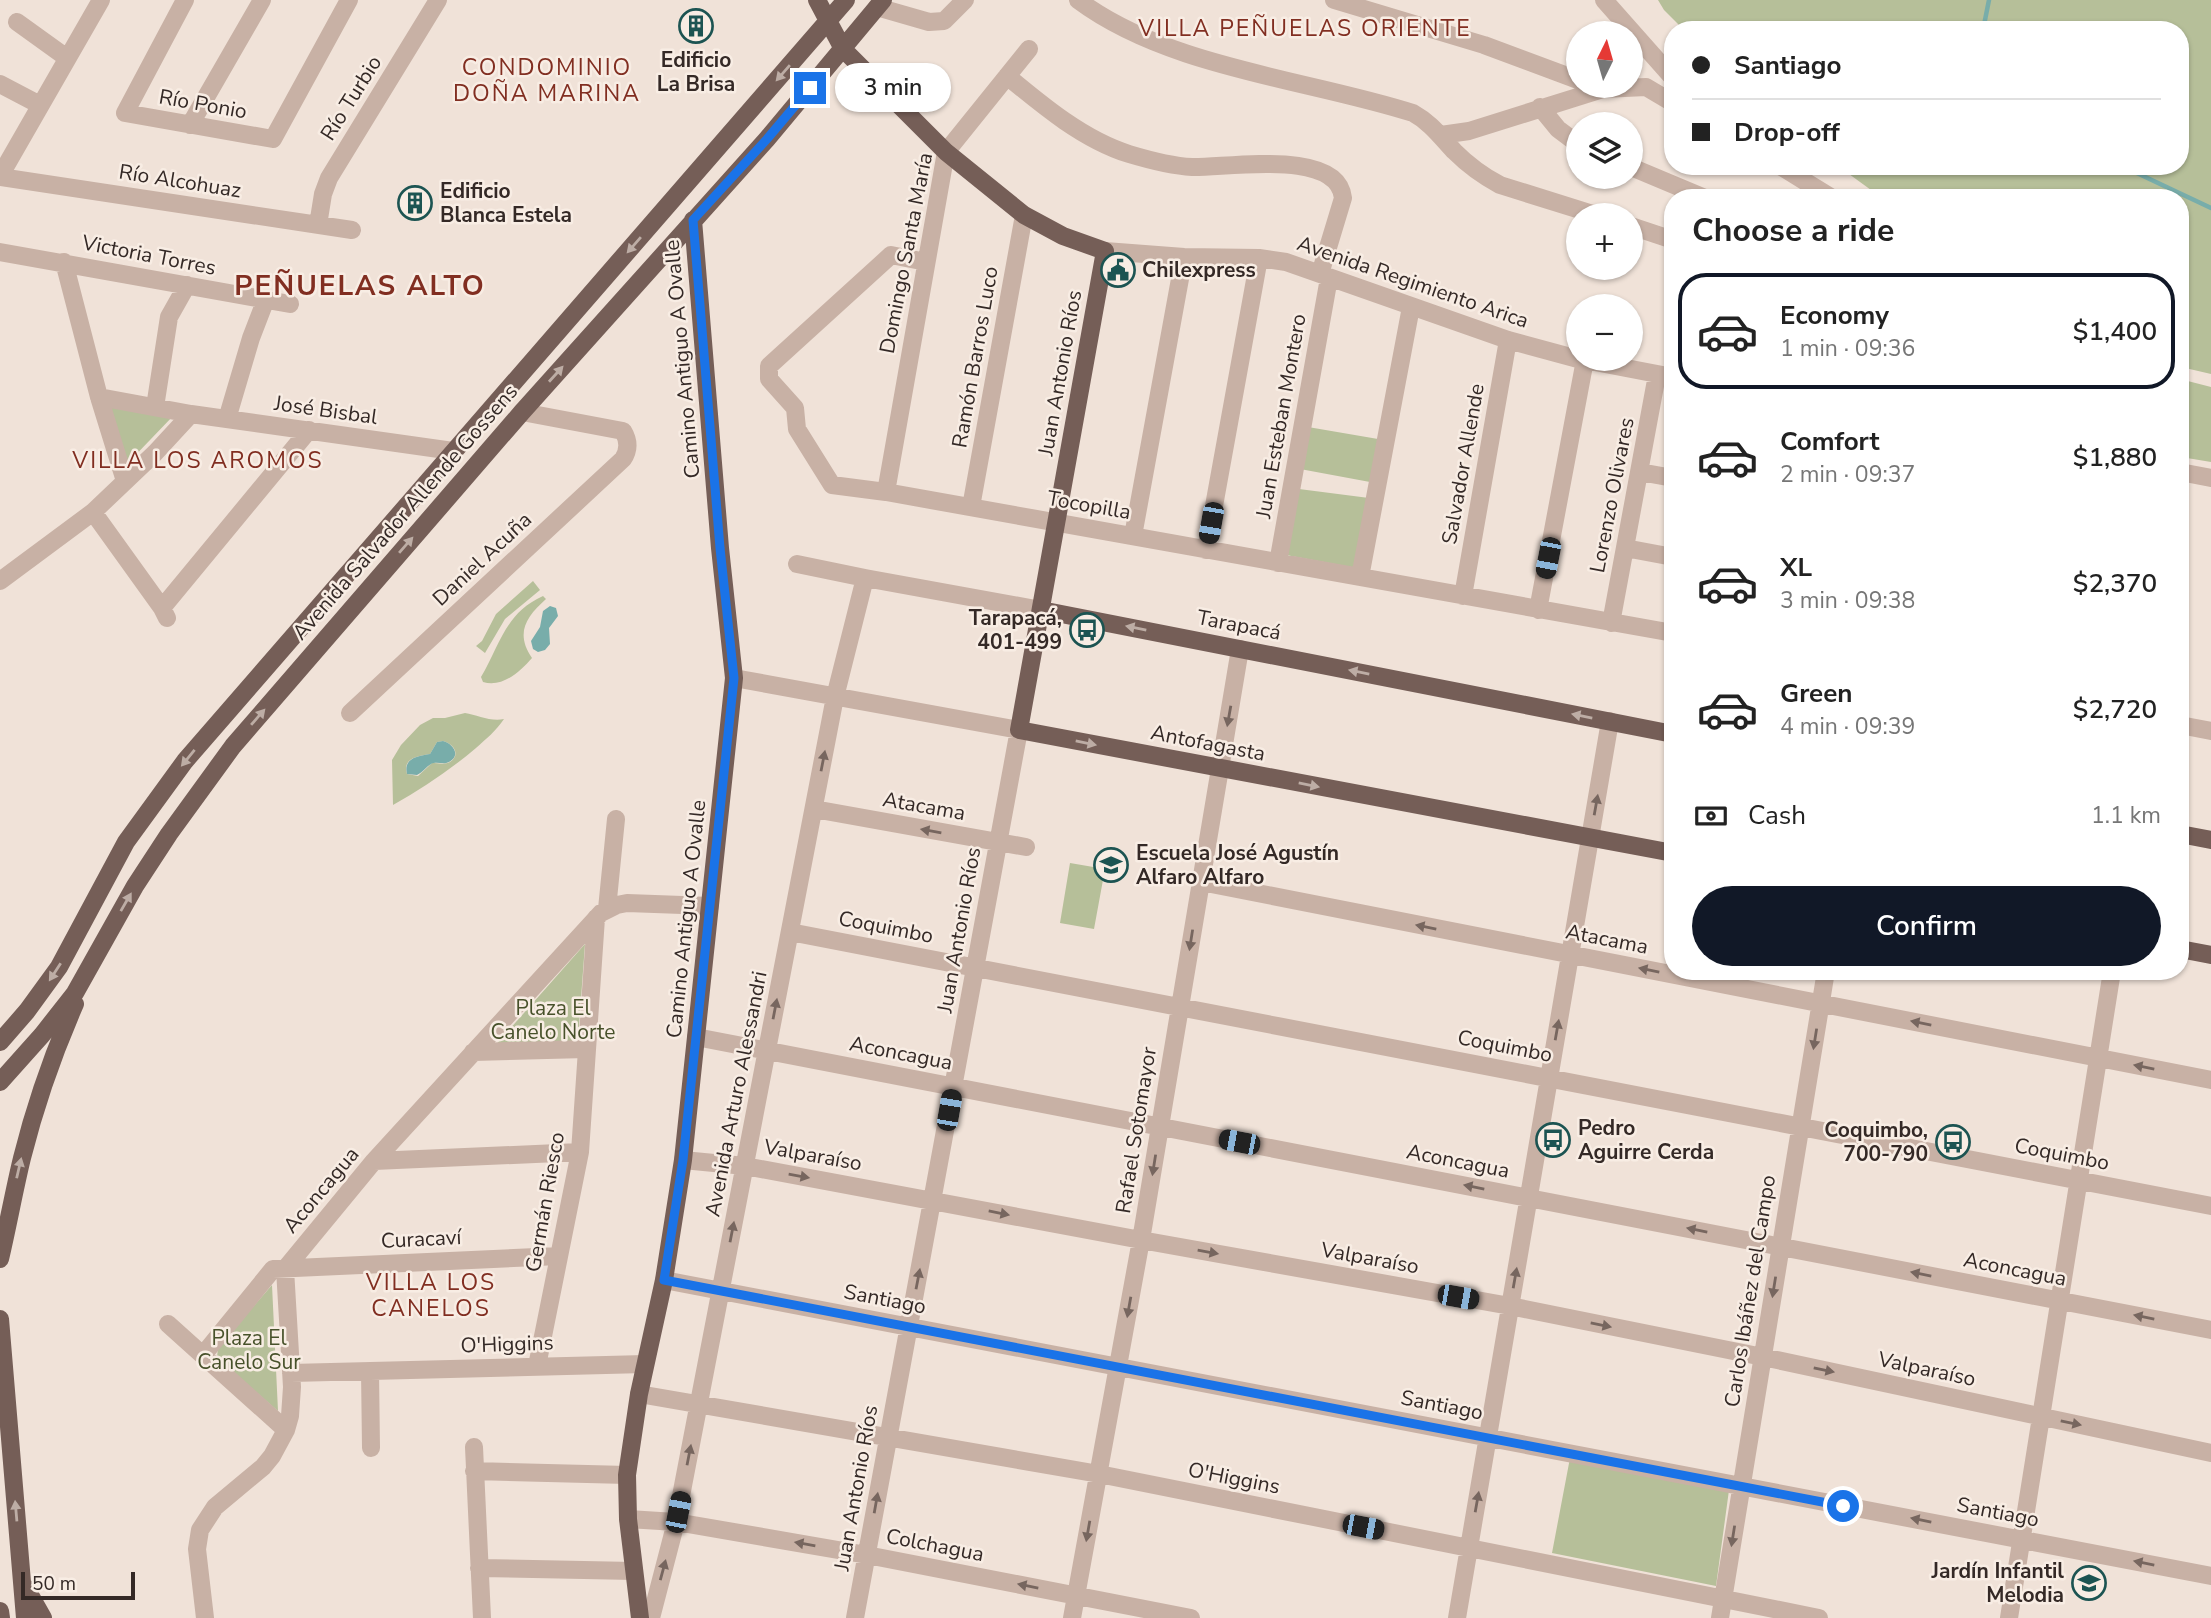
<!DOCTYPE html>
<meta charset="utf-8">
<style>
:root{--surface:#fff;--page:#f6f6f6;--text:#222;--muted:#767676;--line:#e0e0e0;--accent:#111827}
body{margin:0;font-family:"Nunito Sans",sans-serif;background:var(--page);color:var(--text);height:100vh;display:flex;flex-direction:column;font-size:26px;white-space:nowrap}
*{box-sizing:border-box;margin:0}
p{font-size:23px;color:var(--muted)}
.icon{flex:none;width:38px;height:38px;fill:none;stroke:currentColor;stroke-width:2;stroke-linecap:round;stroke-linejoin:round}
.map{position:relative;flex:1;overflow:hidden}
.panel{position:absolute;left:1664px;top:189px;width:525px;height:791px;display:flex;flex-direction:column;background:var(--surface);border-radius:28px;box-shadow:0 2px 5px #0004}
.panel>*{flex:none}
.guide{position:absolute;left:1664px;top:21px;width:525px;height:154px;border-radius:28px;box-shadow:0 2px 5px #0004;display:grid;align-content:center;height:154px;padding:0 28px;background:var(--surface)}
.needle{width:46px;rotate:5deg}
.controls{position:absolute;left:1566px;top:21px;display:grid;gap:14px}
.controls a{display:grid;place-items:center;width:77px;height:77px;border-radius:50%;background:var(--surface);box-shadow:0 2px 5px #0004;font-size:35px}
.scale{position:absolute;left:21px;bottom:18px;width:114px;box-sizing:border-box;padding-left:7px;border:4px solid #342926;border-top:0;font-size:19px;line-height:24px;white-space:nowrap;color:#342926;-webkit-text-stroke:5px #f8ede4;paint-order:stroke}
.end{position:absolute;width:32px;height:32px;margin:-16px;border:9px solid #1a73e8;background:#fff;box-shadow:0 0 0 4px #fff}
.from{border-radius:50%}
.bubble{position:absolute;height:49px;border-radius:24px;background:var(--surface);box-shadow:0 2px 5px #0004;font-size:23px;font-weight:600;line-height:49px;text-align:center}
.car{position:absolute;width:21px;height:42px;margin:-21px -10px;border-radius:9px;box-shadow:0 0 5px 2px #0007;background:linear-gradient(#222 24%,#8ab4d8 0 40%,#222 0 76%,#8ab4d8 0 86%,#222 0)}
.guide b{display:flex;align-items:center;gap:24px;height:66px;font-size:26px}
.guide b+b{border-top:2px solid var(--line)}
.guide i{width:18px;height:18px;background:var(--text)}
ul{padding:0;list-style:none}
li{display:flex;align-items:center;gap:21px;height:116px;margin:0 14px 10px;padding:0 14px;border:4px solid transparent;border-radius:28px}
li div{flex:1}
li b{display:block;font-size:26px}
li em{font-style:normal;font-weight:600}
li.selected{border-color:var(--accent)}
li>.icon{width:63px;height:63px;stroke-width:1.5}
h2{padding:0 28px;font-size:32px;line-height:84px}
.pay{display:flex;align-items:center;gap:18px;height:77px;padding:0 28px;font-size:26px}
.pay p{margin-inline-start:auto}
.primary-button{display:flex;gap:14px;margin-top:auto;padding:14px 28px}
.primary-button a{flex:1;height:80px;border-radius:42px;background:var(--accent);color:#fff;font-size:28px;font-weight:600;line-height:80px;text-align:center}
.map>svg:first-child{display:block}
</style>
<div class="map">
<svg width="2211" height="1618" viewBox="0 0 2211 1618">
<rect width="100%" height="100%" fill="#f0e2d8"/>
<!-- green -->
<path fill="#b6bf99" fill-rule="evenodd" d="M1658,0H2211V374L2181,367L2180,198H1882L1838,166H2180V30H1684L1664,10Z
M2180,379L2211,387V462L2181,457Z
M111,405L174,415L126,465L107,412Z
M1308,427L1378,439L1370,482L1300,469Z
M1299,489L1369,498L1356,568L1286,555Z
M533,581L540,590L505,619L485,653L476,646L482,641L496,614Z
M543,596L546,599C526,617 515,633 532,658C520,672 502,688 483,682L481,677C500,645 505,613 543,596Z
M465,713C477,715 491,722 504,719C496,731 486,739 476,748C450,770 423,788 393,805L392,760L401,745L420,725L433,718H445ZM443,741C452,743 462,754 450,762C445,765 437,763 432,763L418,776L407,774C402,758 418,756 430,754L437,742Z
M1070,863L1105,869L1094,929L1060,923Z
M585,944L578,1039L570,1045L493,1048Z
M272,1285L278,1411L217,1358L218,1347Z
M1570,1458L1729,1490L1716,1586L1552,1553Z"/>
<!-- water -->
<path fill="#78adaa" d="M550,606L556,608L558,616L549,628L550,644L545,650L538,652L533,649L531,641L540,627L543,611Z
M443,741C452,743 462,755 449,762C443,765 437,761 431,764C426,767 423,772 417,775L407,774C403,758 418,756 430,754L437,742Z"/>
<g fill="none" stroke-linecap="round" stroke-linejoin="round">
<!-- stream -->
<path stroke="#78adaa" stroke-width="4.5" d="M1983,30L1989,0
M2122,166L2211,208"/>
<!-- minor -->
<path stroke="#c8b1a5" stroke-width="18" d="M185,0L125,113L273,139L349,0
M1078,0C1169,68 1307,79 1413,113C1431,123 1440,136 1454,151C1468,165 1483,176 1500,185L1596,215
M1334,0L1484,45L1578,80
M1604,0L1673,78
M877,7L929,22L944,21L965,0
M17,22L67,58
M1007,76C1043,106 1084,140 1129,154C1149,160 1171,166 1192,167C1227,168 1338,148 1343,198L1320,274
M0,84L40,105
M1540,107L1558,129L1578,144
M190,125L262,0
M1441,135L1469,131L1603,89L1646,87L1673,103
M1780,166L1832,198
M1631,167L1705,198
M0,176L101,0
M0,177L352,230
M318,225L323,194L329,178L438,0
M1631,226L1673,240
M1105,251L1184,257L1259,258L1286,262L1508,340L1578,359
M0,252L290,304
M64,262L99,397L125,481
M926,262L891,255L769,366V379L795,408L797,429L832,485L886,492L1673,633
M1579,359L1673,377
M99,397L191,414L453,451
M155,407L169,317L187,285
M227,419L251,338L266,299
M1640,472L1673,478
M2180,472L2211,478
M886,492L946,152L1029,49
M971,507L1024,215
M93,512L162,608L167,618
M1133,536L1184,257
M1625,548L1673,557
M1206,550L1259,258
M1278,563L1329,278
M797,564L865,578L1041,610
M1360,577L1411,307
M0,581L93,512L155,453L191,414
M1463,596L1508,340
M162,608L309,430
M1538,610L1585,360
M1611,623L1657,375
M734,678L1019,730L855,1618
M350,713L623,459C629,450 629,441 623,431L522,412
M2180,725L2211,731
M814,809L1026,847
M1201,882L2211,1080
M607,909L616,819
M790,932L2211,1206
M696,1037L2211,1330
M473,1052L586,1049
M683,1160L745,1166L1141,1240L1510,1306L1763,1357L2211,1453
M374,1161L580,1152
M664,1280L2211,1576
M168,1324L286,1430
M203,1355L273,1269L559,1256
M537,1366L580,1152L596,918
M370,1371L371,1448
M291,1373L645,1364
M639,1394L1099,1474L1819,1618
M474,1447L482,1618
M474,1471L627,1475
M628,1519L676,1522L867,1555L1191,1618
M479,1568L634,1571
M205,1618L197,1549L200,1530L215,1507L263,1467L272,1456L286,1430L290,1416L292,1387L285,1269L374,1161L601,913L617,905L627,903L710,906
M651,1618L676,1522L835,697L865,578
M1072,1618L1141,1240L1240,649
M1457,1618L1610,721
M1720,1618L1826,971
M2009,1618L2112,971"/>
<!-- major -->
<path stroke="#755e57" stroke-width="18" d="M817,0L843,49L946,152L1024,215L1063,236L1105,251L1019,730L1673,853
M1041,610L1673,734
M2180,834L2211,840
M2180,949L2211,955
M0,1042L27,1011L59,967L126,842L185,761L846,0
M0,1082L42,1035L75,993L135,886L169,834L233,746L522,412L767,139L883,0
M0,1259C8,1225 14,1191 22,1158C35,1106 53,1054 75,1004
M0,1319L25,1618
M26,1588L43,1618
M0,1611L1,1618
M640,1618L628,1519L627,1475L639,1394L664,1280L683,1160L734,678L720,548L693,220"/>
</g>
<!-- one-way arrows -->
<defs><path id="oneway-solid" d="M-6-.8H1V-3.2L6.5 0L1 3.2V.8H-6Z" transform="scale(1.75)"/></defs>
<g fill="#bdada5">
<use href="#oneway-solid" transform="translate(783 73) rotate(131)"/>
<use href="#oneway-solid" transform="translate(634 245) rotate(131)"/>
<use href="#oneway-solid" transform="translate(556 374) rotate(-48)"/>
<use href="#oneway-solid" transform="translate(406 545) rotate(-49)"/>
<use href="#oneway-solid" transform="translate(1136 628) rotate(-169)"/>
<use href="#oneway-solid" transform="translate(1359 672) rotate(-169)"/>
<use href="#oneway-solid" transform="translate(1582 716) rotate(-169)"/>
<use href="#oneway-solid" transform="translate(258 717) rotate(-49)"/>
<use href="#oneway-solid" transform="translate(1086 743) rotate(11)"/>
<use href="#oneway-solid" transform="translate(188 758) rotate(129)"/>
<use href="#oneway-solid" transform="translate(1309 785) rotate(11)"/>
<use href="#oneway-solid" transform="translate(126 902) rotate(-60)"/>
<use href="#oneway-solid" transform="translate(55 972) rotate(123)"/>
<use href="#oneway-solid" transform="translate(19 1168) rotate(-77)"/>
<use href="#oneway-solid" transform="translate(16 1511) rotate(-95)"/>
</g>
<g fill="#77665f">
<use href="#oneway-solid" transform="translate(1229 716) rotate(100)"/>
<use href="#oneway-solid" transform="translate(823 761) rotate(-79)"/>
<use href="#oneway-solid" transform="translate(1596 805) rotate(-80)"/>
<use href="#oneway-solid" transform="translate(931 831) rotate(-170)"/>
<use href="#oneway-solid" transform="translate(1426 927) rotate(-169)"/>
<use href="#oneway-solid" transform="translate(1191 940) rotate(99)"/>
<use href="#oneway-solid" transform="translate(1649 970) rotate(-169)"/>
<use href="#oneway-solid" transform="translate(775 1009) rotate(-79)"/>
<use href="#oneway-solid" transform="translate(1921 1023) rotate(-169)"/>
<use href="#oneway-solid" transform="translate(1557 1030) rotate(-80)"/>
<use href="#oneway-solid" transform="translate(1815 1039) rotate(99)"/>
<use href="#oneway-solid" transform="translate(2144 1067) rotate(-169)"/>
<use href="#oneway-solid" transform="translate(1154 1165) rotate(99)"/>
<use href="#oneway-solid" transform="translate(799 1176) rotate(10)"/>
<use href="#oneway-solid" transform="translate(1474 1187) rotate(-169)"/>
<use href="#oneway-solid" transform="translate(999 1213) rotate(11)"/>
<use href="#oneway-solid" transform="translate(1697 1230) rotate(-169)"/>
<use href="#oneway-solid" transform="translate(732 1232) rotate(-79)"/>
<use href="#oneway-solid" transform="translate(1208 1252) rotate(10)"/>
<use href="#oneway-solid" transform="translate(1921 1274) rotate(-169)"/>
<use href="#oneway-solid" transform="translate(1515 1278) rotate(-80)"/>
<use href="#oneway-solid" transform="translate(918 1279) rotate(-79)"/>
<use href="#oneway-solid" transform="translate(1774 1287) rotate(99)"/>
<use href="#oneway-solid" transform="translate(1129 1307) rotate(100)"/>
<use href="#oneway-solid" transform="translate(2144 1317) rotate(-169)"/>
<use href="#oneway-solid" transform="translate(1601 1325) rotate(11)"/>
<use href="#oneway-solid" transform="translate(1824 1370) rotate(12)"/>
<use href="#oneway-solid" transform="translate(2071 1423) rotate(12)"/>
<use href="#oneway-solid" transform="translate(689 1455) rotate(-79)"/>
<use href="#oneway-solid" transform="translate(1477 1502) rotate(-80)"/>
<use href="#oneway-solid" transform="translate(876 1503) rotate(-80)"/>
<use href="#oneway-solid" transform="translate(1921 1520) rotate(-169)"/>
<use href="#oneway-solid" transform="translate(1088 1531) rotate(100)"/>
<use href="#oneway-solid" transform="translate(1733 1536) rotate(99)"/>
<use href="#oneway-solid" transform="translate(805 1544) rotate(-170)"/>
<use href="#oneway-solid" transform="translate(2144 1563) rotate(-169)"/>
<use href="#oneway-solid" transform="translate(663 1570) rotate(-75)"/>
<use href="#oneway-solid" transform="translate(1028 1586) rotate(-169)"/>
</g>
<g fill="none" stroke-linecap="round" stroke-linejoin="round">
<!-- route -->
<path stroke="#1a73e8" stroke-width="9" d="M810,88L767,139L693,220L720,548L734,678L683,1160L664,1280L1843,1506"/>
</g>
<!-- icons -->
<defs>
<g id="building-ring" transform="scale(1.75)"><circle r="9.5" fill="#f8ede4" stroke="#1c5452" stroke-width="1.5"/><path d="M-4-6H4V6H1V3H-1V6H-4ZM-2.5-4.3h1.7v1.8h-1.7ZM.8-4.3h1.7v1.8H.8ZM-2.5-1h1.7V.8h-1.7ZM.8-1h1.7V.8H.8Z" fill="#1c5452"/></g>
<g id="civic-ring" transform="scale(1.75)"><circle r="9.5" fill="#f8ede4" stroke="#1c5452" stroke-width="1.5"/><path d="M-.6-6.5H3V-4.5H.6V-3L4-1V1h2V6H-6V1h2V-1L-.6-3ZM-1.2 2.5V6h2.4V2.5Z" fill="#1c5452"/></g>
<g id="bus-ring" transform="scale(1.75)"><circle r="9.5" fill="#f8ede4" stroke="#1c5452" stroke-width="1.5"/><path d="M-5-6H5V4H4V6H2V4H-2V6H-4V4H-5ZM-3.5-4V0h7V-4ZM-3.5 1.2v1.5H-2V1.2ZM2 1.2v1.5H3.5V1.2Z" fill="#1c5452"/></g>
<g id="school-ring" transform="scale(1.75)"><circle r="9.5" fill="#f8ede4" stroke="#1c5452" stroke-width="1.5"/><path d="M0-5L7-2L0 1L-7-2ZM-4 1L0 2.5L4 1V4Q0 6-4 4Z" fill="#1c5452"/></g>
</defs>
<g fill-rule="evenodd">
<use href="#building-ring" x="696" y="26"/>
<use href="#building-ring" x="415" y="203"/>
<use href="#civic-ring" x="1118" y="270"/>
<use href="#bus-ring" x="1087" y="630"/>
<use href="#school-ring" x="1111" y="865"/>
<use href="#bus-ring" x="1553" y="1140"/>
<use href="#bus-ring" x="1953" y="1142"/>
<use href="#school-ring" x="2089" y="1583"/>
</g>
<g text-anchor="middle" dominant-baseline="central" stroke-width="5" stroke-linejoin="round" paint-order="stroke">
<!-- poi labels -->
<g font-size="21" font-weight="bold" fill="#342926" stroke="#f8ede4" text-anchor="start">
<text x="696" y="60" text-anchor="middle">Edificio<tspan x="696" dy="24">La Brisa</tspan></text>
<text x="440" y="191">Edificio<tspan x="440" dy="24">Blanca Estela</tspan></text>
<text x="1142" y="270">Chilexpress</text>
<text x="1062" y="618" text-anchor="end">Tarapacá,<tspan x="1062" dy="24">401-499</tspan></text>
<text x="1136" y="853">Escuela José Agustín<tspan x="1136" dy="24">Alfaro Alfaro</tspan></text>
<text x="1578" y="1128">Pedro<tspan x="1578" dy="24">Aguirre Cerda</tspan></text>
<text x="1928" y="1130" text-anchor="end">Coquimbo,<tspan x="1928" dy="24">700-790</tspan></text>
<text x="2064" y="1571" text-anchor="end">Jardín Infantil<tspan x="2064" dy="24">Melodia</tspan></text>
</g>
<!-- street labels -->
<g font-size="21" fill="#342926" stroke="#f8ede4">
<text transform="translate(351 98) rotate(-58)">Río Turbio</text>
<text transform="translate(203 104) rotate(10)">Río Ponio</text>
<text transform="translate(180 181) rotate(9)">Río Alcohuaz</text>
<text transform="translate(906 253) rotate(-79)">Domingo Santa María</text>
<text transform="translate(149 255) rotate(11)">Victoria Torres</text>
<text transform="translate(1413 282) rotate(19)">Avenida Regimiento Arica</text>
<text transform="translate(975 357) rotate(-80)">Ramón Barros Luco</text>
<text transform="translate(682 359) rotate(-95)">Camino Antiguo A Ovalle</text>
<text transform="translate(1060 373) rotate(-80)">Juan Antonio Ríos</text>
<text transform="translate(326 410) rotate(8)">José Bisbal</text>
<text transform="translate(1281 416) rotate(-80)">Juan Esteban Montero</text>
<text transform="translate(1463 464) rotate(-80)">Salvador Allende</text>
<text transform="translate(1612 495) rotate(-79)">Lorenzo Olivares</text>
<text transform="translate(1089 505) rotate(10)">Tocopilla</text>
<text transform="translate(405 512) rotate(-49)">Avenida Salvador Allende Gossens</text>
<text transform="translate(482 559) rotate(-43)">Daniel Acuña</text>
<text transform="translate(1239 625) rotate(11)">Tarapacá</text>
<text transform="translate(1208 743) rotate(11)">Antofagasta</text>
<text transform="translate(924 806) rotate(10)">Atacama</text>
<text transform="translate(686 919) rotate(-84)">Camino Antiguo A Ovalle</text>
<text transform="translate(886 927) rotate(11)">Coquimbo</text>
<text transform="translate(959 930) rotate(-80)">Juan Antonio Ríos</text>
<text transform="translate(1607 939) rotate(11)">Atacama</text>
<text transform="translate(1505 1046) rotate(11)">Coquimbo</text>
<text transform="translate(901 1053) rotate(11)">Aconcagua</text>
<text transform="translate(736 1094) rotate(-79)">Avenida Arturo Alessandri</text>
<text transform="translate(1136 1130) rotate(-81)">Rafael Sotomayor</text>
<text transform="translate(2062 1154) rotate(11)">Coquimbo</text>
<text transform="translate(813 1155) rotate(10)">Valparaíso</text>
<text transform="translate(1458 1161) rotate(11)">Aconcagua</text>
<text transform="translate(321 1190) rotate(-50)">Aconcagua</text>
<text transform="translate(545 1202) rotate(-80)">Germán Riesco</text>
<text transform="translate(421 1239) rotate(-3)">Curacaví</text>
<text transform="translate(1370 1258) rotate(10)">Valparaíso</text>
<text transform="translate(2015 1269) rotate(11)">Aconcagua</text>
<text transform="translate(1750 1291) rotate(-81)">Carlos Ibáñez del Campo</text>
<text transform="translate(885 1299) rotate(11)">Santiago</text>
<text transform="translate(507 1344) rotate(-2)">O'Higgins</text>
<text transform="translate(1927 1369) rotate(12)">Valparaíso</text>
<text transform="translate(1442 1405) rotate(11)">Santiago</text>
<text transform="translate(1234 1478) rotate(11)">O'Higgins</text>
<text transform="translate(856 1488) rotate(-80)">Juan Antonio Ríos</text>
<text transform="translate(1998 1512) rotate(11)">Santiago</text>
<text transform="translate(935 1545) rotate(11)">Colchagua</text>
</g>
<!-- park labels -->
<g font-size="21" fill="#47512a" stroke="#f8ede4">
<text x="553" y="1008">Plaza El<tspan x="553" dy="24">Canelo Norte</tspan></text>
<text x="249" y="1338">Plaza El<tspan x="249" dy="24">Canelo Sur</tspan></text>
</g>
<!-- neighbourhood labels -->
<g font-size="23" letter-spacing="2" fill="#812e21" stroke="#f8ede4">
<text x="1305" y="28">VILLA PEÑUELAS ORIENTE</text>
<text x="547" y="67">CONDOMINIO<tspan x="547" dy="26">DOÑA MARINA</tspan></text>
<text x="198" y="460">VILLA LOS AROMOS</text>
<text x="431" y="1282">VILLA LOS<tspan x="431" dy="26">CANELOS</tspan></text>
</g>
<!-- district labels -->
<g font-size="28" font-weight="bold" letter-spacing="2" fill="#812e21" stroke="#f8ede4">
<text x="360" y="286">PEÑUELAS ALTO</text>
</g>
</g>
</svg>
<div class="controls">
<a><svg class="needle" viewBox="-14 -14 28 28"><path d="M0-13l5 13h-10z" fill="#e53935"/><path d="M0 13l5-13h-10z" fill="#767676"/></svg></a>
<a><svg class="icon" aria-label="layers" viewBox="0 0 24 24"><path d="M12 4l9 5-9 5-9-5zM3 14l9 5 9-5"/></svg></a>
<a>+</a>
<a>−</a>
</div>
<div class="scale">50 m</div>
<i class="end from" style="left:1843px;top:1506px"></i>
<i class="end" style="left:810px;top:88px"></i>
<div class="bubble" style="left:835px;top:63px;width:116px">3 min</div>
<i class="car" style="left:1211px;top:523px;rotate:190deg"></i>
<i class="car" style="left:1548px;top:558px;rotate:191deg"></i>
<i class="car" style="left:949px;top:1110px;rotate:10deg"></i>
<i class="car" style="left:1239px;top:1142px;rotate:281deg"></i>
<i class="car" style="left:1458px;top:1297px;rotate:100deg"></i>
<i class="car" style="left:678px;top:1512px;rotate:11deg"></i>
<i class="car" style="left:1363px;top:1527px;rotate:101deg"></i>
<div class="guide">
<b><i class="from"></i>Santiago</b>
<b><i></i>Drop-off</b>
</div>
<section class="panel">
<h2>Choose a ride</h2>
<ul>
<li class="selected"><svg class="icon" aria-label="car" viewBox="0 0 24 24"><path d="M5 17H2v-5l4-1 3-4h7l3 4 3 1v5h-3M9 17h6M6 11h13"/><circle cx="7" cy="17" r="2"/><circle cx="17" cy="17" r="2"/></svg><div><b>Economy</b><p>1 min · 09:36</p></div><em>$1,400</em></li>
<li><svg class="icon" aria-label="car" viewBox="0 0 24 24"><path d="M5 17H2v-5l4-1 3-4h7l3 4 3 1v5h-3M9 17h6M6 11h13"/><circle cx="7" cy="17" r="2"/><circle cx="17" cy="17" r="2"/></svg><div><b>Comfort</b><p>2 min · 09:37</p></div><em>$1,880</em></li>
<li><svg class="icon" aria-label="car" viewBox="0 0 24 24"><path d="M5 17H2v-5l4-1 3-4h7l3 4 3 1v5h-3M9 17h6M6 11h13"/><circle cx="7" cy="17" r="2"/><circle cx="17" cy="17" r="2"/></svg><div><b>XL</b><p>3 min · 09:38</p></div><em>$2,370</em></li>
<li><svg class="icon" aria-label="car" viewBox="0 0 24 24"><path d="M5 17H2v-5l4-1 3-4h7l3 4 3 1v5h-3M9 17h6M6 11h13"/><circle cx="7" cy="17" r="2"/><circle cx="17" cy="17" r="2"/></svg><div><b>Green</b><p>4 min · 09:39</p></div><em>$2,720</em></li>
</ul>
<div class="pay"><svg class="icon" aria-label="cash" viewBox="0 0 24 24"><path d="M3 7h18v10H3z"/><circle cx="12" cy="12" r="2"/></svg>Cash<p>1.1 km</p></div>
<div class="primary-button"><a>Confirm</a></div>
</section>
</div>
